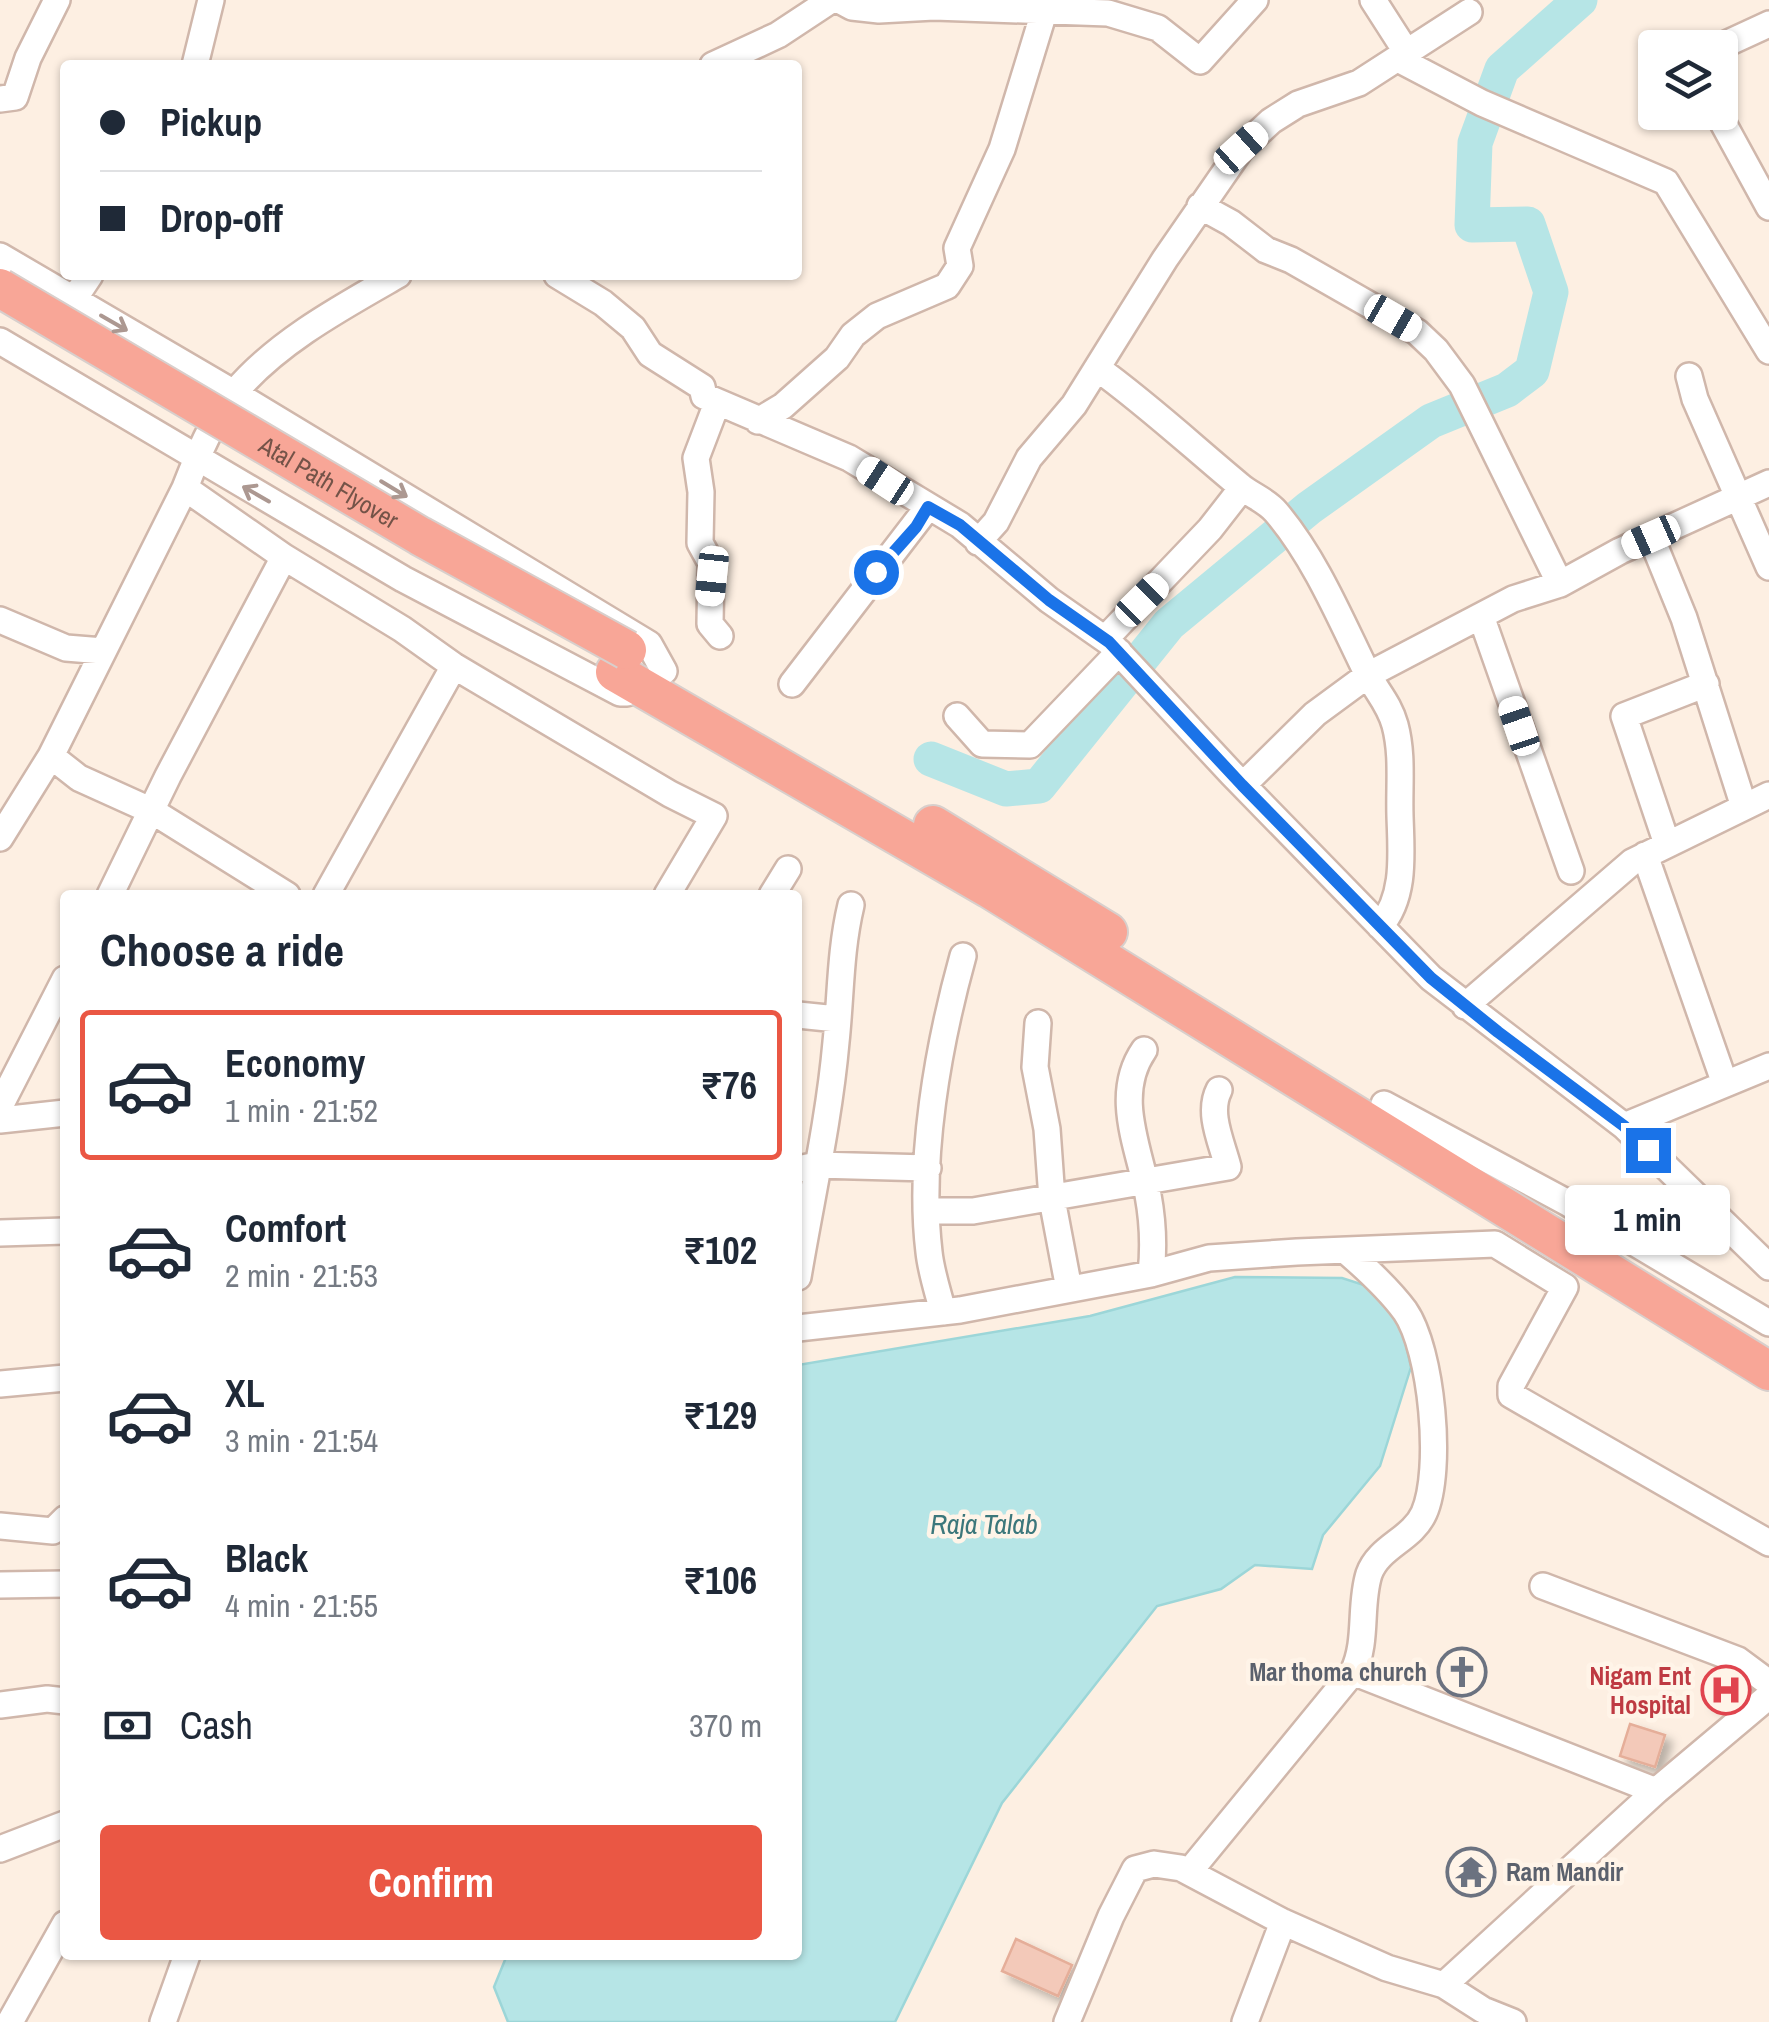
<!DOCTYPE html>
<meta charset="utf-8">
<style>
:root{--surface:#fff;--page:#f2f2f3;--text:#1f2937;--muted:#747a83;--line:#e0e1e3;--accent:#ea5744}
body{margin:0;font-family:"Archivo Narrow",sans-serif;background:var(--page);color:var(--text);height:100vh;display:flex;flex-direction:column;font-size:38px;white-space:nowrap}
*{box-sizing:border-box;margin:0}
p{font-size:32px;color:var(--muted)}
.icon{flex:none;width:55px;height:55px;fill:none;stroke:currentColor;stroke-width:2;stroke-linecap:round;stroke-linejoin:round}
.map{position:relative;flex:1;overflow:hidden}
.panel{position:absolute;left:60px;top:890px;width:742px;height:1070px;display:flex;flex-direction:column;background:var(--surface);border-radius:10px;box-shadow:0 2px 8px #0004}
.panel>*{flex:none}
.guide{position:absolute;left:60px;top:60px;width:742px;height:220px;border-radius:10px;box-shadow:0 2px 8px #0004;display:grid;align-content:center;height:220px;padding:0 40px;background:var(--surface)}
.controls{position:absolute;left:1638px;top:30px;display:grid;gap:20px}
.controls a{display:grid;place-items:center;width:100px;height:100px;border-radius:10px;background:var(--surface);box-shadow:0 2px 8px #0004;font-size:50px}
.end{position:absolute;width:45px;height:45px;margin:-22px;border:12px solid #1a73e8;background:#fff;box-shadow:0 0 0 5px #fff}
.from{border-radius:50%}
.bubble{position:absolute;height:70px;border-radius:10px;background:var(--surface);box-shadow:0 2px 8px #0004;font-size:32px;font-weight:700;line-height:70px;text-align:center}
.car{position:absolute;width:30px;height:60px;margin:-30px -15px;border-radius:12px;box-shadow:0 0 8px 2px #0007;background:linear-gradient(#fff 24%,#345 0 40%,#fff 0 76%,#345 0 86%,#fff 0)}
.guide b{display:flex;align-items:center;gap:35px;height:95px;font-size:38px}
.guide b+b{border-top:2px solid var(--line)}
.guide i{width:25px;height:25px;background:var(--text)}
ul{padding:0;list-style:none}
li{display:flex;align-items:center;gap:30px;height:150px;margin:0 20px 15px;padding:0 20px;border:5px solid transparent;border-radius:10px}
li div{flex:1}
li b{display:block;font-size:38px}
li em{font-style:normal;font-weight:700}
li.on{border-color:var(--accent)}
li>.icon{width:90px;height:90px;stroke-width:1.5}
h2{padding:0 40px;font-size:45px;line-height:120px}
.pay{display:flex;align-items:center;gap:25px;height:110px;padding:0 40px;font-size:38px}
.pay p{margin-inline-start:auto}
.cta{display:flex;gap:20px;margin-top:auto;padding:20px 40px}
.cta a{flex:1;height:115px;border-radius:10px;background:var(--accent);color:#fff;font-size:40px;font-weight:700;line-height:115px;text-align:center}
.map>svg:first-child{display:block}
</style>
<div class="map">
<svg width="1769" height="2022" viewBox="0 0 1769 2022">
<defs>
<filter id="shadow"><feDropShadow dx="7" dy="7" stdDeviation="5" flood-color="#0004"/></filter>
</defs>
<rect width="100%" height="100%" fill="#fdefe2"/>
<!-- water -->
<path fill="#b6e5e6" stroke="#9cd6d8" stroke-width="2.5" d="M1235,1277L1342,1278L1367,1286L1401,1324L1411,1367L1380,1466L1323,1535L1312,1569L1255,1565L1221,1589L1157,1606L1002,1803L895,2022H508L494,1987L507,1955H798V1365L1090,1316Z"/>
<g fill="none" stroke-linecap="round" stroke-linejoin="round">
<!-- river -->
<path stroke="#b6e5e6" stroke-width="35" d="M931,759L1006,789L1039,786L1169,624L1309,508L1431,421L1507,390L1532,371L1551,292L1528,224L1472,225L1475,143L1502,69L1580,0"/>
</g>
<!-- building -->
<path fill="#f3c9b9" stroke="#e5ae99" stroke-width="2.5" filter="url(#shadow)" d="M1720,1663L1752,1674L1738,1712L1707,1701Z
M1630,1724L1665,1735L1655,1767L1620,1756Z
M1016,1939L1072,1965L1058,1996L1002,1971Z"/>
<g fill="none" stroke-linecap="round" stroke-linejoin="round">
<!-- minor casing -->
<g stroke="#d0b7ab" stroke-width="30">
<path id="minor" d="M839,0L852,7L879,10L934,7L1108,13L1158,28L1200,61L1255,0
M1373,0L1407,53
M1717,48L1769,24
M1398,59L1482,103L1666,182L1769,351
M195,65L211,0
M713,65L778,35L831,0
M0,99L15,97L28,58L57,0
M1717,112L1769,207
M1200,206L1231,223L1266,250L1291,260L1417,332L1436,350L1462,385L1560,584
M0,256L234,393L649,644L664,671
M557,275L603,303L633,328L650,354L702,387L704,396L849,458L960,525L1049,600L1109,642L1232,774L1431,978L1624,1126L1769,1066
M74,299L90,275
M0,341L403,579L620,693H627
M1097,368C1147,404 1192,446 1239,485C1250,495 1266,500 1276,512C1315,558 1340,618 1366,671C1376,691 1389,703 1395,725C1403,755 1399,785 1400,816C1401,852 1406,897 1380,926
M1689,376L1695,399L1769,567
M717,403L696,458L701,492L700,543L711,563L710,624L720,636
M758,421L783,406L837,358L853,335L877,316L947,286L960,266L957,248L1002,149L1044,12
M185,488L284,557L402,629L454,666L670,794L714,816L667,895
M1651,537L1684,618L1744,807
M978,542L996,522L1029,458L1074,405L1165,259L1241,149L1271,121L1298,104L1359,83L1469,12
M1481,616L1571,871
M0,620L66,648L103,651
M1105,639L1210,529L1242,488
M792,684L928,507
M957,716L982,744L1030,745L1119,652
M51,756L79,778L152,811L287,895
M1243,785L1315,714L1368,675L1513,599L1560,584L1620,551L1769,483
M0,838L51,756L185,488C197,457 213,418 235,392C277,342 342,307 398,275
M1667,844L1624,716L1706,684
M1645,855L1725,1084
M110,895L168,776L284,557
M326,895L454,666
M772,895L788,869
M1465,1006L1632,862L1769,795
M798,1015L837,1019
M1038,1023L1035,1067L1047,1129L1052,1199L1069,1289
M1144,1050C1113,1095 1139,1148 1148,1195C1153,1222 1154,1247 1151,1274
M1384,1104L1568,1203L1769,1323
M0,1106L65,979
M0,1120L65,1113
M1624,1126L1769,1267
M798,1169L817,1165L928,1168
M927,1211H973L1228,1167C1222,1143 1207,1113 1219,1090
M0,1233L65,1231
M798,1277C811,1199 829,1121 836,1042C841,995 840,951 851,905
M943,1312C938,1292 931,1272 929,1252C918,1159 938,1046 963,956
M798,1328L960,1310L1151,1274L1209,1258L1297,1252L1495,1244L1565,1287L1511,1386V1395L1769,1543
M0,1384L65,1378
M0,1526L53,1531L65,1519
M0,1585L65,1584
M1543,1586L1738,1660L1769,1683
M1353,1672L1656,1791
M0,1705L47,1699L65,1701
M0,1849L65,1824
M1189,1872L1353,1672C1368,1641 1359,1606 1369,1574C1379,1546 1412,1540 1424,1513C1443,1470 1432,1350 1405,1311C1388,1288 1367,1269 1346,1251
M1444,1985L1656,1791L1769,1696
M10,2022L65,1924
M163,2022L187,1955
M1067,2022L1111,1916L1135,1869L1154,1864L1181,1868L1283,1922L1387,1968L1444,1985L1483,2010L1513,2022
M1245,2022L1283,1922"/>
</g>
<!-- highway casing -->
<g stroke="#d8cfcc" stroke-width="42">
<path id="highway" d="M615,672L990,889L1769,1371
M933,825L1108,932"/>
</g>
<!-- minor -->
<use href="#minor" stroke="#fff" stroke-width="25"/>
<!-- highway -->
<use href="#highway" stroke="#f8a697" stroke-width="38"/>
<!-- highway-bridge casing -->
<g stroke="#d8cfcc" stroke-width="42" stroke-linecap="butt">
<g id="highway-bridge">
<path id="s1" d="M0,288L420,536L627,650"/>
</g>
</g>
<!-- highway-bridge -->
<use href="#highway-bridge" stroke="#f8a697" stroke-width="38"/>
</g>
<!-- one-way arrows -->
<defs><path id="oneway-shaft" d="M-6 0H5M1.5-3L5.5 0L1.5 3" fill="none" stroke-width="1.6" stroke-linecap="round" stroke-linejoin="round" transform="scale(2.5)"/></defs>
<g stroke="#ac9891">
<use href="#oneway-shaft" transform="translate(114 323) rotate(30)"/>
<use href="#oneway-shaft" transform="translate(394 489) rotate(31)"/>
<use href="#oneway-shaft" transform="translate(256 494) rotate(-150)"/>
</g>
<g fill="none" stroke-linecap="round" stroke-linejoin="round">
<!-- route -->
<path stroke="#1a73e8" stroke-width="12" d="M876,572L916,527L928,507L960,525L1049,600L1109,642L1242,785L1431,978L1498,1032L1624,1126L1648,1150"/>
</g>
<!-- icons -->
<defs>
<g id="church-ring" transform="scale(2.5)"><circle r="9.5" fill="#fff4e8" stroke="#6b7280" stroke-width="1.5"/><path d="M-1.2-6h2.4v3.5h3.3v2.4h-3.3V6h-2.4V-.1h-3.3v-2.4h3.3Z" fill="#6b7280"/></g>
<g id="hospital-ring" transform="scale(2.5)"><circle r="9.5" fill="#fff4e8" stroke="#e0444e" stroke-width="1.5"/><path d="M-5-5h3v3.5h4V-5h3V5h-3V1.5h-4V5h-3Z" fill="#e0444e"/></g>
<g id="temple-ring" transform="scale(2.5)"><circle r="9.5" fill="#fff4e8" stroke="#6b7280" stroke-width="1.5"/><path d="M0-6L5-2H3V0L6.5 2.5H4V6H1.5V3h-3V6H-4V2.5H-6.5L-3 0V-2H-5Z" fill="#6b7280"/></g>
</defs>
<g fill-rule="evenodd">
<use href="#church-ring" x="1462" y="1672"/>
<use href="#hospital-ring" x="1726" y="1690"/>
<use href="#temple-ring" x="1471" y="1872"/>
</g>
<g text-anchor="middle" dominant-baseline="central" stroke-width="9" stroke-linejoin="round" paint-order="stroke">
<!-- street labels -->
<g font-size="25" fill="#745348" stroke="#fff4e8">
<text stroke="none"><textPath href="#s1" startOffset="382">Atal Path Flyover</textPath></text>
</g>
<!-- worship labels -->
<g font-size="25" font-weight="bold" fill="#5b616d" stroke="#fff4e8" text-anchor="end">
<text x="1427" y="1672">Mar thoma church</text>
<text x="1506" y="1872" text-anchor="start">Ram Mandir</text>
</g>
<!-- health labels -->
<g font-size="25" font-weight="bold" fill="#be3a42" stroke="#fff4e8" text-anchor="end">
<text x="1691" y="1676">Nigam Ent<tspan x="1691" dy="29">Hospital</tspan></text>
</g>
<!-- water labels -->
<g font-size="28" font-style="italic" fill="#3c777b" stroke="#fff4e8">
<text x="984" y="1524">Raja Talab</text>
</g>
</g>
</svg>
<div class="controls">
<a><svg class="icon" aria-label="layers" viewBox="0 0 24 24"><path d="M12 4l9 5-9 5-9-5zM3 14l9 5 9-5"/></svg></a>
</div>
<i class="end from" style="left:876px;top:572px"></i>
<i class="end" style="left:1648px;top:1150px"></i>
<div class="bubble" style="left:1565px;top:1185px;width:165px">1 min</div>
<i class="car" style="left:1241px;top:148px;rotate:48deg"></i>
<i class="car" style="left:1393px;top:318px;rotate:120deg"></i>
<i class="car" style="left:885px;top:481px;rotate:303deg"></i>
<i class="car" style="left:1651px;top:537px;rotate:246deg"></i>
<i class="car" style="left:712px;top:576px;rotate:186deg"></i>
<i class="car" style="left:1142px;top:600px;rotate:45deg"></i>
<i class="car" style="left:1519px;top:726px;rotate:341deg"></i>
<div class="guide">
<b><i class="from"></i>Pickup</b>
<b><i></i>Drop-off</b>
</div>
<section class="panel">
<h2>Choose a ride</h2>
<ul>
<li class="on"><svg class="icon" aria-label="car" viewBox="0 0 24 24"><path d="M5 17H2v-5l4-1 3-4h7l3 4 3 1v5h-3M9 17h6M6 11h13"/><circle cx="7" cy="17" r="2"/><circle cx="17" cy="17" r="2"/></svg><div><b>Economy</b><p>1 min · 21:52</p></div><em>₹76</em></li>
<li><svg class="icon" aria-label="car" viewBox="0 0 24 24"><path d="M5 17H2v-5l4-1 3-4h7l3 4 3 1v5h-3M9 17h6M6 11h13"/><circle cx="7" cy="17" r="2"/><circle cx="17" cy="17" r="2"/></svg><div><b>Comfort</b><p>2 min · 21:53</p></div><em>₹102</em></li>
<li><svg class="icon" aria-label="car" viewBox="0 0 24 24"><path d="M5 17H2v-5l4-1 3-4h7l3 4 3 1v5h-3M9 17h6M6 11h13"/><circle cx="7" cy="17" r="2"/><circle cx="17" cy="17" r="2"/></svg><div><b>XL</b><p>3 min · 21:54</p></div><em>₹129</em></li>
<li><svg class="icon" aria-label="car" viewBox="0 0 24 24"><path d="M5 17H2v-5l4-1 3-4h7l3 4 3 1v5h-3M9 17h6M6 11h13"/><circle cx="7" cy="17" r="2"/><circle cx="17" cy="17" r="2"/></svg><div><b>Black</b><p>4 min · 21:55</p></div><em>₹106</em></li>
</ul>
<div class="pay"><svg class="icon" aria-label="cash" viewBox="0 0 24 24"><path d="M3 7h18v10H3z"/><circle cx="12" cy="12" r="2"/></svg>Cash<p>370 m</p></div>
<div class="cta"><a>Confirm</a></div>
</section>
</div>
